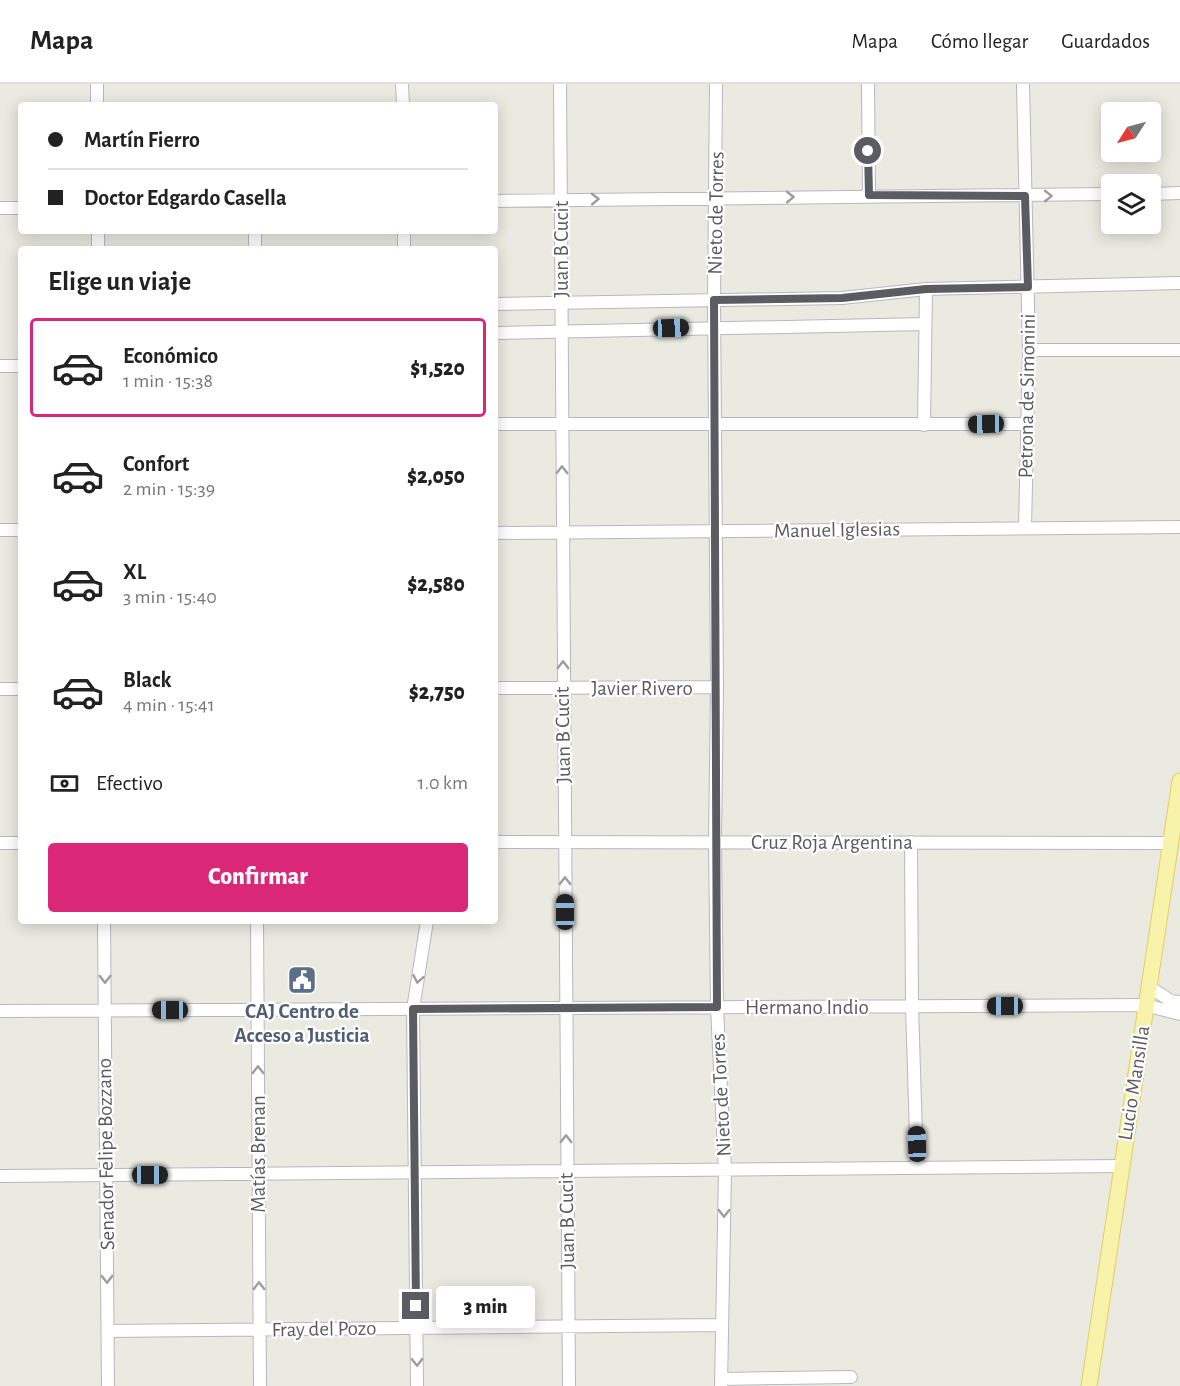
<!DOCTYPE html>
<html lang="es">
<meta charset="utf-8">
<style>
:root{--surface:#fff;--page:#f2f2f2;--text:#222;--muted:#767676;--line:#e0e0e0;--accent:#db2777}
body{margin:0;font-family:"Alegreya Sans",sans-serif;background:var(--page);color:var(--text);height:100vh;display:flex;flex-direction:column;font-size:22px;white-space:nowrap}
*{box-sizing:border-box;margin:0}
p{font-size:20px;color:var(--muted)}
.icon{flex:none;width:33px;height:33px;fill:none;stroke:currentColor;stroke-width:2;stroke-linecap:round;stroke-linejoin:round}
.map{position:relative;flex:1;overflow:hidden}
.drawer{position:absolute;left:18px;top:162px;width:480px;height:678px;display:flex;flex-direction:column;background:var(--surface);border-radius:6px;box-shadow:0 3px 15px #0003}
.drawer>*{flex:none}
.guide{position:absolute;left:18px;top:18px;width:480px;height:132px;border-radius:6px;box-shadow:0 3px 15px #0003;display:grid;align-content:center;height:132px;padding:0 30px;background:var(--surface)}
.needle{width:39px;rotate:234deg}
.fabs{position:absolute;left:1101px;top:18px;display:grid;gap:12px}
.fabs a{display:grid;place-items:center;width:60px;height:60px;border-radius:6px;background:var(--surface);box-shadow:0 3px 15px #0003;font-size:30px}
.end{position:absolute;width:27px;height:27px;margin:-14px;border:8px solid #5a5c61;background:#fff;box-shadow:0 0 0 3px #fff}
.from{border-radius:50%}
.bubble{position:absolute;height:42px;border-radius:6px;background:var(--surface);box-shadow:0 3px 15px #0003;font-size:20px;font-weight:800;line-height:42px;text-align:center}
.car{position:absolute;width:18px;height:36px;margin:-18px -9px;border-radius:8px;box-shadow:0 0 4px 2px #0007;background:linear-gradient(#222 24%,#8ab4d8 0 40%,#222 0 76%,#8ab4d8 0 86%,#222 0)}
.guide b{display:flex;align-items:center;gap:21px;height:57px;font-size:22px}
.guide b+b{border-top:2px solid var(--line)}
.guide i{width:15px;height:15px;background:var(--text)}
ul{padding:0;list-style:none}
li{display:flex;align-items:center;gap:18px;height:99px;margin:0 12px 9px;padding:0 18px;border:3px solid transparent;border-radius:6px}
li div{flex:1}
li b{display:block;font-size:22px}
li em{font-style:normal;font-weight:800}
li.active{border-color:var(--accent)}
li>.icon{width:54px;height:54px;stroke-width:1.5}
h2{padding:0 30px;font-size:27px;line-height:72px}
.pay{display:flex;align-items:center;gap:15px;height:66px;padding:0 30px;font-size:22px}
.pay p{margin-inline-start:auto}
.cta{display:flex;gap:12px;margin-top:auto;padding:12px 30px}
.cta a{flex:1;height:69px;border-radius:6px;background:var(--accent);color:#fff;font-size:24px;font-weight:800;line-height:69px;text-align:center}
header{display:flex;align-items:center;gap:36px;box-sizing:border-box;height:84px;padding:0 30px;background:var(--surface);border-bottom:2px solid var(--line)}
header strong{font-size:28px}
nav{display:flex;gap:33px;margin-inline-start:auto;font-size:21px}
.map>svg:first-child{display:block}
</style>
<header>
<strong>Mapa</strong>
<nav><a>Mapa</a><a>Cómo llegar</a><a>Guardados</a></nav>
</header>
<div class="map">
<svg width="1180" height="1302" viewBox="0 0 1180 1302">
<rect width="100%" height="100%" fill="#ebeae1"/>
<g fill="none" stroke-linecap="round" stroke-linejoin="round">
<!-- minor casing -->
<g stroke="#b7b8bd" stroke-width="14">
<path id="minor" d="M97,0V21
M402,0L403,21
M560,0L569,1302
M716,0L714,216L717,603L715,757L717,923L725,1087L721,1302
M868,0L869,112
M1023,0L1029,266L1025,444
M1150,110L1180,109
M495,117L1112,110
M0,124H21
M98,147V165
M255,147V165
M404,147V165
M495,220L842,214L926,205L1180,199
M495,249L925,240
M1029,266H1180
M0,282H21
M495,340H1027
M924,341L926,205
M0,446H21
M495,449L1180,443
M495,604L717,603
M0,605H21
M495,758L1170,759
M911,758L912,922L917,1084
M0,759H21
M104,837L108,1302
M257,837L260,1302
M1148,902L1171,917L1180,918
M0,927L1145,921L1180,930
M0,1092L1121,1082
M108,1247L721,1241
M721,1295L851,1293
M417,1302L413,925L427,837"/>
</g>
<!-- major casing -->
<g stroke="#e4cd62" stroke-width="17">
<path id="major" d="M1089,1302L1180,697"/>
</g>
<!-- minor -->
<use href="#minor" stroke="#fff" stroke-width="12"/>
<!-- major -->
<use href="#major" stroke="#f7f3aa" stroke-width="15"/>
</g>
<!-- one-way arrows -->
<defs><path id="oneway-chevron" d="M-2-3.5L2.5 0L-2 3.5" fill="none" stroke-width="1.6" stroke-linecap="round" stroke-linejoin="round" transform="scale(1.5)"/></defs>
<g stroke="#9c9da0">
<use href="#oneway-chevron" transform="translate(1048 112) rotate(-1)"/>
<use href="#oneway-chevron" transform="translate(790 113) rotate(-1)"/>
<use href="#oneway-chevron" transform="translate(595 115) rotate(-1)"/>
<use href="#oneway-chevron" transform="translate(562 386) rotate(-90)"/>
<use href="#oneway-chevron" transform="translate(563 581) rotate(-90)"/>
<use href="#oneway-chevron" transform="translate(565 797) rotate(-90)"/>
<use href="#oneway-chevron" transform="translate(105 895) rotate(90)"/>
<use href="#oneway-chevron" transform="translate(418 895) rotate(100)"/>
<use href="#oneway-chevron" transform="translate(258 986) rotate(-90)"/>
<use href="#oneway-chevron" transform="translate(566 1055) rotate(-90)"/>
<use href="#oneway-chevron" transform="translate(724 1129) rotate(91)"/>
<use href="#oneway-chevron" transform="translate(107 1195) rotate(89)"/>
<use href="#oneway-chevron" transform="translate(259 1202) rotate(-90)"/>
<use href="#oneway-chevron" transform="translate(417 1278) rotate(89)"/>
</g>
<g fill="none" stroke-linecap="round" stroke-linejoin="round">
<!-- route -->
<path stroke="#5a5c61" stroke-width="8" d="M416,1222L413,925L717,923L714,216L842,214L926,205L1028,203L1025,112L869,111L868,67"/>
</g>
<!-- icons -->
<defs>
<g id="civic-square" transform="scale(1.5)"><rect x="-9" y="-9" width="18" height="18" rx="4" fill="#5c6f8a" stroke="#fff"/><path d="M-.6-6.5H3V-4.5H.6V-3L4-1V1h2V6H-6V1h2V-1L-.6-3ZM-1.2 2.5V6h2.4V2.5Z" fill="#fff"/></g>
</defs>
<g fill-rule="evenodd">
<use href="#civic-square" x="302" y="896"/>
</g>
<g text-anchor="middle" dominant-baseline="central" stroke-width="4.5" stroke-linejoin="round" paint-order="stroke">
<!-- street labels -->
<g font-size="21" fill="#5a5c61" stroke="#fff">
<text transform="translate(716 129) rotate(-89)">Nieto de Torres</text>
<text transform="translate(561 165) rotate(-90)">Juan B Cucit</text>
<text transform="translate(1027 312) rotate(-89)">Petrona de Simonini</text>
<text transform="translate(837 446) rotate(-1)">Manuel Iglesias</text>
<text x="642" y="604">Javier Rivero</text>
<text transform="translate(563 651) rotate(-91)">Juan B Cucit</text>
<text x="832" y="758">Cruz Roja Argentina</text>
<text x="807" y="923">Hermano Indio</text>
<text transform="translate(1134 999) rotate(-81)">Lucio Mansilla</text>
<text transform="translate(721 1011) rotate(-93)">Nieto de Torres</text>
<text transform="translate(106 1070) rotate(-91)">Senador Felipe Bozzano</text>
<text transform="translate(258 1070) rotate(-90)">Matías Brenan</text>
<text transform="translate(567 1137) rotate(-91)">Juan B Cucit</text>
<text transform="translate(324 1245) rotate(-1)">Fray del Pozo</text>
</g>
<!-- service labels -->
<g font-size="21" font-weight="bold" fill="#4e5e75" stroke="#fff">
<text x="302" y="927">CAJ Centro de<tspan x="302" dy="24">Acceso a Justicia</tspan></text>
</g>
</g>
</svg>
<div class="fabs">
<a><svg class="needle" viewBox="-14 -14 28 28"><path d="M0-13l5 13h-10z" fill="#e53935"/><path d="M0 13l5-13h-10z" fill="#767676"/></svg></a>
<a><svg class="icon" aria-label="layers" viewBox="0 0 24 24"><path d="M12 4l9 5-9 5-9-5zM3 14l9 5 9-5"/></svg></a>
</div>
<i class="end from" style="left:868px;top:67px"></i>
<i class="end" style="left:416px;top:1222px"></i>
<div class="bubble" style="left:436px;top:1202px;width:99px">3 min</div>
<i class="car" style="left:671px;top:244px;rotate:88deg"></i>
<i class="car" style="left:986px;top:340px;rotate:269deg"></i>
<i class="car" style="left:565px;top:828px;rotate:0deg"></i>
<i class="car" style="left:1005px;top:922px;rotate:270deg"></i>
<i class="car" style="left:170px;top:926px;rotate:270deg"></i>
<i class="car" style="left:917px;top:1060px;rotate:358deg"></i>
<i class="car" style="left:150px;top:1091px;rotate:90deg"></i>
<div class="guide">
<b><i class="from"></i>Martín Fierro</b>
<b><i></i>Doctor Edgardo Casella</b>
</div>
<section class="drawer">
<h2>Elige un viaje</h2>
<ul>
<li class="active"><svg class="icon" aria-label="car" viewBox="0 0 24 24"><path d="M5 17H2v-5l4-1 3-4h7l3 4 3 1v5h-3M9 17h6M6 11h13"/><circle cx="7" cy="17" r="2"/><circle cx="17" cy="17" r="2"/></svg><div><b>Económico</b><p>1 min · 15:38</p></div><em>$1,520</em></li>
<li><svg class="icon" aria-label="car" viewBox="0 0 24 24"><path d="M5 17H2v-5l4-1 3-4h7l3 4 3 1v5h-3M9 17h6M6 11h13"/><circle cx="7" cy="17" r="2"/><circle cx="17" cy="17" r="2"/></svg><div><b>Confort</b><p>2 min · 15:39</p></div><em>$2,050</em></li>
<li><svg class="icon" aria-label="car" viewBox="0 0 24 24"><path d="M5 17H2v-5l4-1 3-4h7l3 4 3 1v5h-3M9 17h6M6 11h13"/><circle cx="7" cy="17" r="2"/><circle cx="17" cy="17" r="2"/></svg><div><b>XL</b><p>3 min · 15:40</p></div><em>$2,580</em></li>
<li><svg class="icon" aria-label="car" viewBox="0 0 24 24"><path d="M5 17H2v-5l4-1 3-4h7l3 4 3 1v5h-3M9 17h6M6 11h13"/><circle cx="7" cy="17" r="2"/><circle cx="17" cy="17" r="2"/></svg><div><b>Black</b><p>4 min · 15:41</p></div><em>$2,750</em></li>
</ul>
<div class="pay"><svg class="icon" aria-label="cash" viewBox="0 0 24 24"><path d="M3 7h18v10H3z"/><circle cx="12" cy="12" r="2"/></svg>Efectivo<p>1.0 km</p></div>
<div class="cta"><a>Confirmar</a></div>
</section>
</div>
